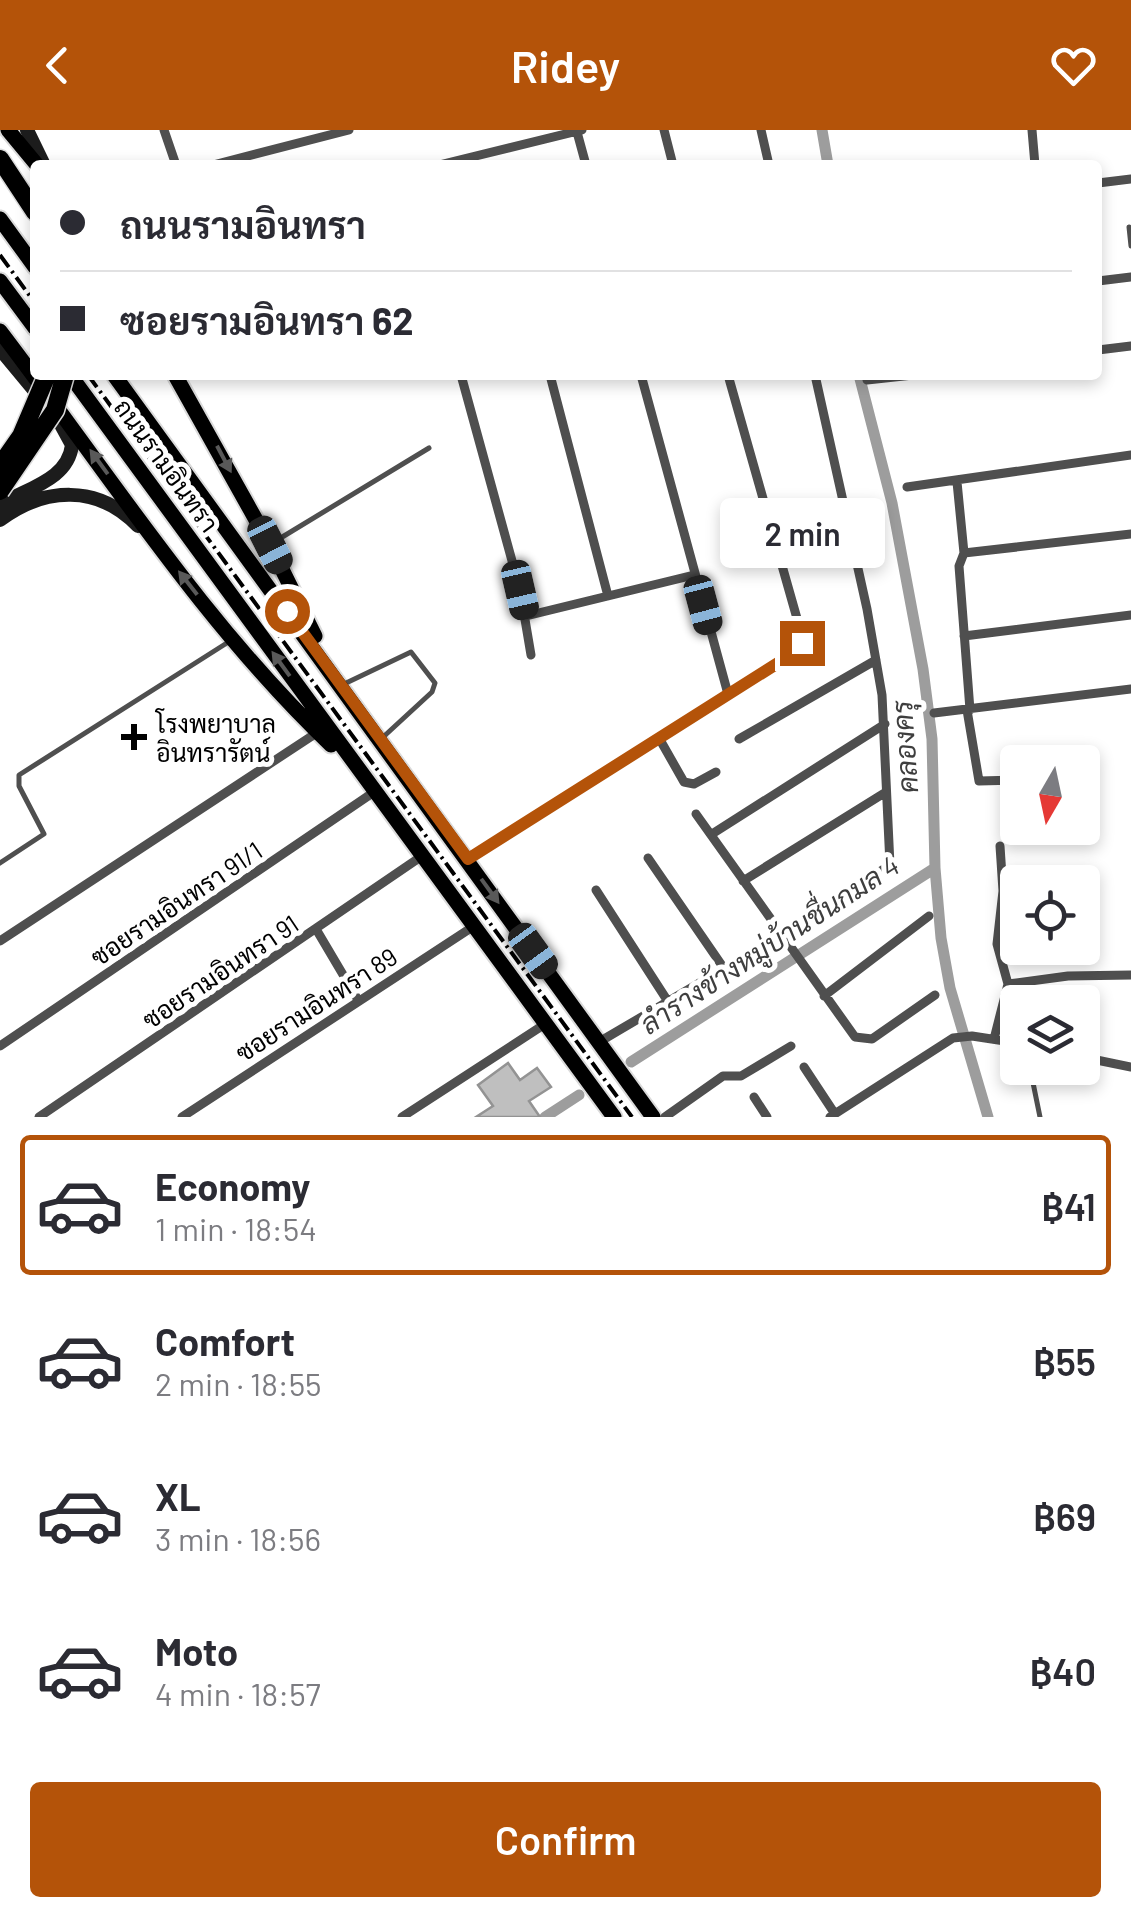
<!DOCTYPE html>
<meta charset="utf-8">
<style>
:root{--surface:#fff;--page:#f7f7f7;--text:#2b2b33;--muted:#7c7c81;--line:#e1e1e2;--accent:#b45309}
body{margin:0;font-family:Barlow,Sarabun,sans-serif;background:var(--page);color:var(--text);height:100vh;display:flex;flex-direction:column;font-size:38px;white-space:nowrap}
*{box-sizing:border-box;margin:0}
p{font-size:32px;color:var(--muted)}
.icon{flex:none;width:55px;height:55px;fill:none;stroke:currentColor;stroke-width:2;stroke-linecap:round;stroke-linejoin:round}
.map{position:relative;height:987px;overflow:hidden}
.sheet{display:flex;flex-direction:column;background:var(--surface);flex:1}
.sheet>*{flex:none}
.guide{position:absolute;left:30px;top:30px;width:1072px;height:220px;border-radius:10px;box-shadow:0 5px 15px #0003;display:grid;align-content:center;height:220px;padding:0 30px;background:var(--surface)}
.needle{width:65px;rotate:189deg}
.tools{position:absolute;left:1000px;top:615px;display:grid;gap:20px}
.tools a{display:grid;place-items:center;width:100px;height:100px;border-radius:10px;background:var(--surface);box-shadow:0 5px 15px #0003;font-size:50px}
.end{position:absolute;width:45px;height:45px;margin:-22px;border:12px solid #b45309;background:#fff;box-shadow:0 0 0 5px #fff}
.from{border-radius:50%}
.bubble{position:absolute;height:70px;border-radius:10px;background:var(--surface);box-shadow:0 5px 15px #0003;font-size:32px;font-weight:600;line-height:70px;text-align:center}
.car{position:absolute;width:30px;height:60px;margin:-30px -15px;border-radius:12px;box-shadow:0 0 8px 2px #0007;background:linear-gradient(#222 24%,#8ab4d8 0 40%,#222 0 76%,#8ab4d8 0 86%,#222 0)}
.guide b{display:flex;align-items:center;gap:35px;height:95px;font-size:38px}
.guide b+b{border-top:2px solid var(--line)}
.guide i{width:25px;height:25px;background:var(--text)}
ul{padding:18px 0 0;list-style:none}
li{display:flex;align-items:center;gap:30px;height:140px;margin:0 20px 15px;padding:0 10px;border:5px solid transparent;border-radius:10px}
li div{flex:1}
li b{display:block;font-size:38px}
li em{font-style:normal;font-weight:600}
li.on{border-color:var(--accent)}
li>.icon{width:90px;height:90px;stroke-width:1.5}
.primary-button{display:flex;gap:20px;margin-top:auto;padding:20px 30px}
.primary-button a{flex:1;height:115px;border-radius:10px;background:var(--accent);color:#fff;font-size:40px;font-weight:600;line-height:115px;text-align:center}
header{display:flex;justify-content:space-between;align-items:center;height:130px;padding:0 30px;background:var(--accent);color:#fff;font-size:45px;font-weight:600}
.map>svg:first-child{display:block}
</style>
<header><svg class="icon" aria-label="back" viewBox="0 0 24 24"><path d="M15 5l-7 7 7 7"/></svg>Ridey<svg class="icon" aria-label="heart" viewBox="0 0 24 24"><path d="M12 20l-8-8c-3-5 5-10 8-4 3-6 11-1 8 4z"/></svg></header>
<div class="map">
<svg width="1131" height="987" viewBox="0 0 1131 987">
<rect width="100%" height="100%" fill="#fff"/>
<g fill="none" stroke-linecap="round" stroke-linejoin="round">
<!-- canal -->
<path stroke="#9d9d9d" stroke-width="11" d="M822,0L828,35
M859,245L892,373L923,539L932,609L935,738L941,808L950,858L988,987
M631,932L935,738
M545,987L579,965"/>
</g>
<!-- building -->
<path fill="#bfbfbf" stroke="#939393" stroke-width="2.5" d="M508,933L520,950L537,938L551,957L529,971L540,987H476L493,976L478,955Z"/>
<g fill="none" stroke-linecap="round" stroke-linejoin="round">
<!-- primary casing -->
<g stroke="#dbdbdb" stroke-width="19">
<path id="primary" d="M8,0L37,35
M0,89L35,137
M0,151L35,198
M0,201C107,341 203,493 331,615
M70,245L614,987
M114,245L653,987
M175,245L270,415L315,506"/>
</g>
<!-- highway casing -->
<g stroke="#dbdbdb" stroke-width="21">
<path id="highway" d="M0,29L35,82"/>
</g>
<!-- lane -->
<path stroke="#4f4f4f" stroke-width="5" d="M1129,97L1131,116
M274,412L429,318
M344,554L411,522L435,553L432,562L381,609
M0,733L44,704L19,656V645L230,511
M1030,938L1040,987"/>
<!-- street -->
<path stroke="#4f4f4f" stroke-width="9" d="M164,0L176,35
M664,0L673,35
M761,0L769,35
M1032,0L1035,35
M577,2L586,35
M213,35L349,0
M439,35L582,0
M1098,53L1131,49
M1098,151L1131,147
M1098,220L1131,216
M461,245L520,460L531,525
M550,245L608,466
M641,245L728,564
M867,250L913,245
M957,352L964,423L959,436L970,580
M907,357L1131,325
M964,423L1131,404
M526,486L694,445
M964,506L1131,485
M967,580L979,651L1018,650
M934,583L1131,559
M659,608L684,652L694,654L716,642
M739,609L876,530
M696,684L855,907L872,909L935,865
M712,704L885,594
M648,728L723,837
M467,729L800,519L802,506L728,245
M743,751L886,662
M596,760L667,870
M316,799L358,870
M0,811L318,602
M1008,854L1068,846L1131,845
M824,866L929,786
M994,909L1008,854L997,814L1003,761L1000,716
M599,912L781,805L890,735L882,565L867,479L815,245
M0,916L374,662
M1082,927L1131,937
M804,937L835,984
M754,967L767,987
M39,987L422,726
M182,987L474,796
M402,987L545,894
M665,987L723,946H741L791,916
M830,987L953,908L972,906L1018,913"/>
<!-- secondary -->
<path stroke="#1c1c1c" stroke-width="14" d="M27,0L44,35
M0,219L44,272
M0,375C27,358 68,350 72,315L60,293
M0,390C44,357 98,354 138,396"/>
<!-- primary -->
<use href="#primary" stroke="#000" stroke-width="15"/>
<!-- highway -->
<use href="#highway" stroke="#000" stroke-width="18"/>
<!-- rail -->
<path stroke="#000" stroke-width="4" stroke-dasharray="15 5 2.5 5" stroke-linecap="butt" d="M0,125L35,173
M88,245L632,987"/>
<!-- highway-bridge casing -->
<g stroke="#dbdbdb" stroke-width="21" stroke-linecap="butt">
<path id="highway-bridge" d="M0,336L21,306L47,245
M0,361L55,280L65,245"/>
</g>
<!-- highway-bridge -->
<use href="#highway-bridge" stroke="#000" stroke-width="18"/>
</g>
<!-- one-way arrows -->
<defs><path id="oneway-solid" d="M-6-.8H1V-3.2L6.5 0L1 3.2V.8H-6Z" transform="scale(2.5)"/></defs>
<g fill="#595959">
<use href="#oneway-solid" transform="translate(224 329) rotate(62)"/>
<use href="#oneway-solid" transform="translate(99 332) rotate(-126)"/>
<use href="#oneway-solid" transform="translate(188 453) rotate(-128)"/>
<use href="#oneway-solid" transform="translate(281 534) rotate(-126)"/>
<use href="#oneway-solid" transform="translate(490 761) rotate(54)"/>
</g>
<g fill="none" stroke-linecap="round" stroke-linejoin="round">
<!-- route -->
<path stroke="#b45309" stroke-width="12" d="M287,481L468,729L800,519L802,513"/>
</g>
<!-- markers -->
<path fill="#000" stroke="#fff" stroke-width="4" d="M129 592h10v10h10v10h-10v10h-10v-10h-10v-10h10z"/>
<g text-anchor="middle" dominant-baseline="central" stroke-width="10" stroke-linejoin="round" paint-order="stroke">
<!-- street labels -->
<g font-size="25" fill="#000" stroke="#fff">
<text transform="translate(167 335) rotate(54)">ถนนรามอินทรา</text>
<text transform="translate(176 773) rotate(-34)">ซอยรามอินทรา 91/1</text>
<text transform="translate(220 841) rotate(-34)">ซอยรามอินทรา 91</text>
<text transform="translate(316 874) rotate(-33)">ซอยรามอินทรา 89</text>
</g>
<!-- poi labels -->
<g font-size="25" fill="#000" stroke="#fff" text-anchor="start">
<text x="156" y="593">โรงพยาบาล<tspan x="156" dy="29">อินทรารัตน์</tspan></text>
</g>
<!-- water labels -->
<g font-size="28" font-style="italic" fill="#3e3e3e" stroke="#fff">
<text transform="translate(904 617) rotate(-94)">คลองครุ</text>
<text transform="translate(769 814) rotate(-33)">ลำรางข้างหมู่บ้านชื่นกมล 4</text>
</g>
</g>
</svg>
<div class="tools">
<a><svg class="needle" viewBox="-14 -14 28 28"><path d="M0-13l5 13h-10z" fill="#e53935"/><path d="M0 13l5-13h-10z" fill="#7c7c81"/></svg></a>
<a><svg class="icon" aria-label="locate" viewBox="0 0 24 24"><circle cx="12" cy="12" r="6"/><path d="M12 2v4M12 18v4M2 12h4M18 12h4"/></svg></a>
<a><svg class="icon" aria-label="layers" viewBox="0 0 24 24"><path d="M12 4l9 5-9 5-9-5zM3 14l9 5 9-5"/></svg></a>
</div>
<i class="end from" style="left:287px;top:481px"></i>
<i class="end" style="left:802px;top:513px"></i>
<div class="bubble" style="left:720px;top:368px;width:165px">2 min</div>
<i class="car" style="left:270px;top:415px;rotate:153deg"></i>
<i class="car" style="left:520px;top:460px;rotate:167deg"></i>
<i class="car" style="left:703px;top:475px;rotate:165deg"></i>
<i class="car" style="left:533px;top:821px;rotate:144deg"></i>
<div class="guide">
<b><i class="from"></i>ถนนรามอินทรา</b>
<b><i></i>ซอยรามอินทรา 62</b>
</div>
</div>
<section class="sheet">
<ul>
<li class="on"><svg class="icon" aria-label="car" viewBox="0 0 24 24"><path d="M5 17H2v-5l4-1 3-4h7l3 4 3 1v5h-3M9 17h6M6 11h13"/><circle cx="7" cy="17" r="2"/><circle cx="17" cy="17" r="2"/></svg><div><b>Economy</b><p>1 min · 18:54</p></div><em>฿41</em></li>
<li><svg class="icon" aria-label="car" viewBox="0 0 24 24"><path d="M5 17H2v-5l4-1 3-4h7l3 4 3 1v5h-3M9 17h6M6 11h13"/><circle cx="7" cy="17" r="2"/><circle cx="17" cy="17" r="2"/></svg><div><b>Comfort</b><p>2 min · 18:55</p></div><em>฿55</em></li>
<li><svg class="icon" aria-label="car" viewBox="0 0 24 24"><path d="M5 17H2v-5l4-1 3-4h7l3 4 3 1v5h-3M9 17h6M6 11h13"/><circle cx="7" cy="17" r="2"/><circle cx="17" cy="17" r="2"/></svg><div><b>XL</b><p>3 min · 18:56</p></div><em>฿69</em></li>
<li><svg class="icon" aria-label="car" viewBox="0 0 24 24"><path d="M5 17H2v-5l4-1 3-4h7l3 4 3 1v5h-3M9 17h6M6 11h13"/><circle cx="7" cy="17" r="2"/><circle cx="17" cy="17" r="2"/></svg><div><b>Moto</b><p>4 min · 18:57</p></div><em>฿40</em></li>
</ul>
<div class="primary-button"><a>Confirm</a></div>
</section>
